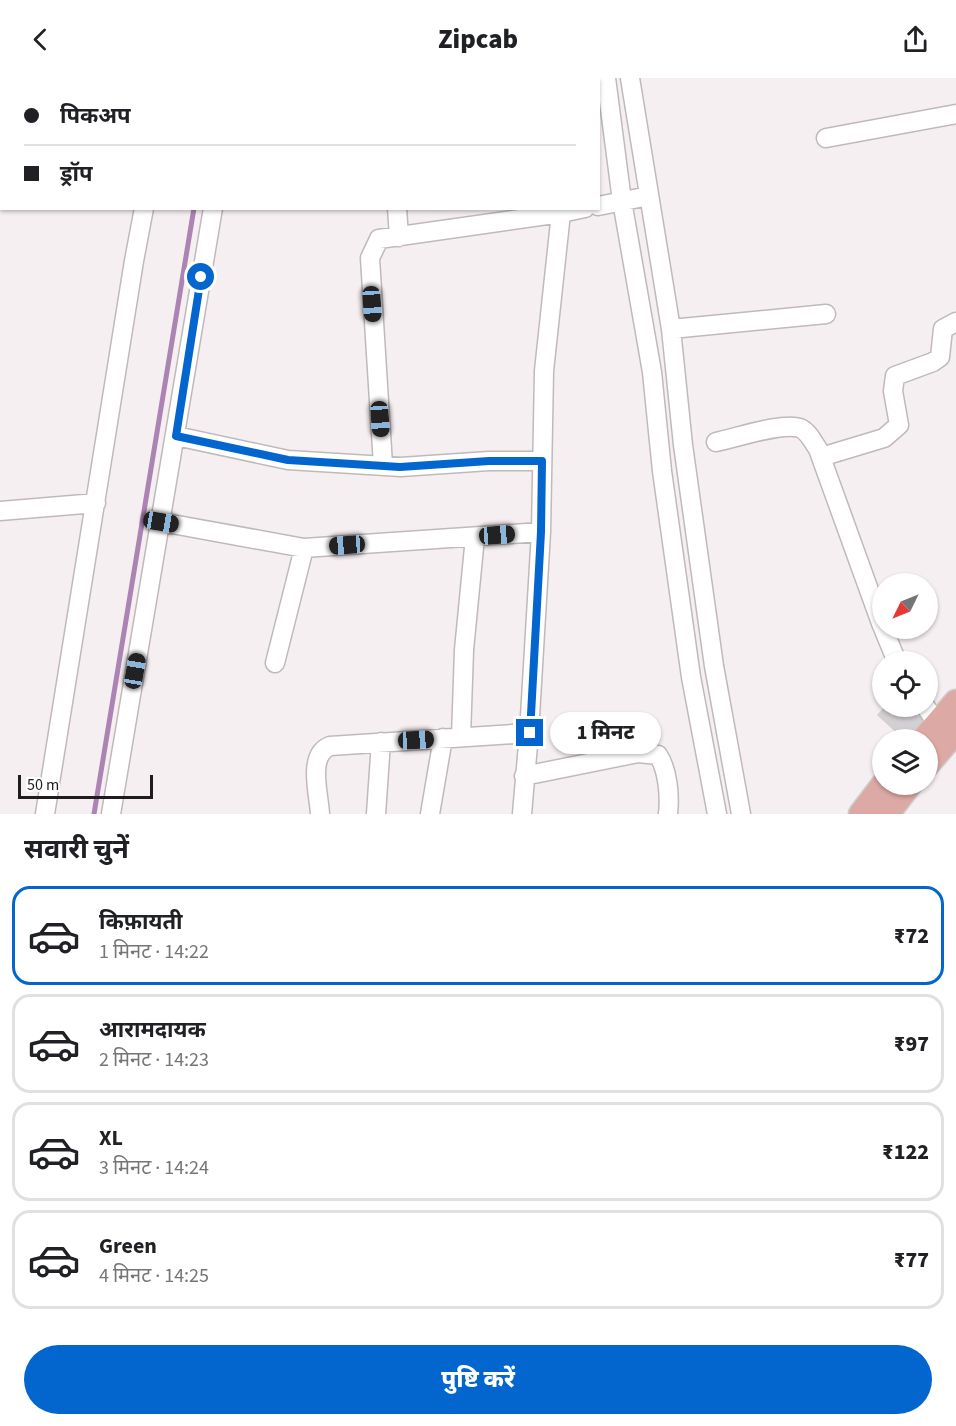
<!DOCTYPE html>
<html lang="hi">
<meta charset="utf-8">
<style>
:root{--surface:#fff;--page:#f6f6f6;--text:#202124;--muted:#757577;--line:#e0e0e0;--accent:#0366cf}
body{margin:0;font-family:"Source Sans 3","Noto Sans Devanagari",sans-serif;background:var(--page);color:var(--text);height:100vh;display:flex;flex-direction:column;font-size:22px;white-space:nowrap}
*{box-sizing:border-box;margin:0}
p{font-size:20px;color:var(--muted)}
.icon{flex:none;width:33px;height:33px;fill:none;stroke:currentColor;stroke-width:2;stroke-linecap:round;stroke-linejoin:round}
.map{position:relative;height:736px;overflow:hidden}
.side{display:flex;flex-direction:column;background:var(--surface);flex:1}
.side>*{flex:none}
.top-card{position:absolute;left:0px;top:0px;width:600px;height:132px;box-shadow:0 2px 4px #0004;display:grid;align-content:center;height:132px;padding:0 24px;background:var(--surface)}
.needle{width:39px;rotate:227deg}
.fabs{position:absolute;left:872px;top:495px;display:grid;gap:12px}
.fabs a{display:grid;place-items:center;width:66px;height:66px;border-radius:50%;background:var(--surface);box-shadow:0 2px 4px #0004;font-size:30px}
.scale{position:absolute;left:18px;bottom:15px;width:135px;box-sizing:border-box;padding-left:6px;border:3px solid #1e1c1c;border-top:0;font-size:16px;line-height:21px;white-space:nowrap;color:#1e1c1c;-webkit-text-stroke:4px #fff;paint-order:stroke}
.end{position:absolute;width:27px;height:27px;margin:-14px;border:8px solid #0366cf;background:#fff;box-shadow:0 0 0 3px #fff}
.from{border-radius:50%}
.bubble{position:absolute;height:42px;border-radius:21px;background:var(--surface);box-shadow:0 2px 4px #0004;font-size:20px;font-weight:800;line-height:42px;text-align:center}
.car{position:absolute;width:18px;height:36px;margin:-18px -9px;border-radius:8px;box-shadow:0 0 4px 2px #0007;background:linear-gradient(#222 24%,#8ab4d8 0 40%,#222 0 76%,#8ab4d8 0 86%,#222 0)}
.top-card b{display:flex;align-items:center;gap:21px;height:57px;font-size:22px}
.top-card b+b{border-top:2px solid var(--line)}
.top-card i{width:15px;height:15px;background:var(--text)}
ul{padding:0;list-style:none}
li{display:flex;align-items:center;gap:18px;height:99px;margin:0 12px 9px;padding:0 12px;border:3px solid var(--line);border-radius:18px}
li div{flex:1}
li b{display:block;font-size:22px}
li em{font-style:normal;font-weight:800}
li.on{border-color:var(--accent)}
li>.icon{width:54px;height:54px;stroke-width:1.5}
h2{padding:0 24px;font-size:27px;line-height:72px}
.primary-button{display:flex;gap:12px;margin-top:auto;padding:12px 24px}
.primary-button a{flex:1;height:69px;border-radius:36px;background:var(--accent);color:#fff;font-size:24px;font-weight:800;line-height:69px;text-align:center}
header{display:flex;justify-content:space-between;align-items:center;height:78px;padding:0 24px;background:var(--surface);font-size:27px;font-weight:800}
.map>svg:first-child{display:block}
</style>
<header><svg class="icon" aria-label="back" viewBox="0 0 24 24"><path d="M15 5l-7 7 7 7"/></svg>Zipcab<svg class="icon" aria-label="share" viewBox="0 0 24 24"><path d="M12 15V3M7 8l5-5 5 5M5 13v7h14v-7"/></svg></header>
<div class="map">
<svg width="956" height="736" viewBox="0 0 956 736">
<rect width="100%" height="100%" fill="#f6eff1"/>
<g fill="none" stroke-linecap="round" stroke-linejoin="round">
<!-- stream -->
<path stroke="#ab84b3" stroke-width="5" d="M208,2L209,0
M94,736L194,130"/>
</g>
<!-- building -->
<path fill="#d4cfd2" d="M885,628H908L925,644L909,662H904L877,637Z"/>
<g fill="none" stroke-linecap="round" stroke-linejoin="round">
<!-- minor casing -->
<g stroke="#c0b9ba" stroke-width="21">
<path id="minor" d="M43,0L46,2
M606,0L622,123L652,294L662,393L691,599L717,736
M630,0L671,251L683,367L714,588L741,736
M176,2V0
M236,2V0
M826,60L956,36
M0,99H2
M598,128L649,118
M397,130L399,159
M561,135L585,130
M671,251L826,236
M176,358L288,382L401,389L489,383H542
M716,364C736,360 782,344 800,350C808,353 813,364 818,371L882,548
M821,379L884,360L899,347L893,313L895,298L933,284L940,279L943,251L956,244
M383,387L370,180L379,161L561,135L544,293L541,454L529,655L522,736
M0,433L96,425
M161,444L304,470L541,454
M883,550L897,584
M275,585L304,470
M925,628L937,645
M461,659L464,572L475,459
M524,698L638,675L658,677C668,692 670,718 668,736
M45,736L134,183L144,130
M111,736L213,130
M320,736C319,716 307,677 330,668L529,655
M376,736L381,664
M430,736L443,660"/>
</g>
<!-- major casing -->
<g stroke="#cecdcd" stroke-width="27">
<path id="major" d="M923,662L956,624
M927,687L956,653
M861,736L884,706
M887,736L910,706"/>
</g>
<!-- minor -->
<use href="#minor" stroke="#fff" stroke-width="18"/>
<!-- major -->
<use href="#major" stroke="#dda9a4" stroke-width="24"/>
</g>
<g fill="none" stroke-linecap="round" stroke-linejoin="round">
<!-- route -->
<path stroke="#0366cf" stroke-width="8" d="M201,199L176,358L288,382L400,389L489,383H542L541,454L530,655"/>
</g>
</svg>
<div class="fabs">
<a><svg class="needle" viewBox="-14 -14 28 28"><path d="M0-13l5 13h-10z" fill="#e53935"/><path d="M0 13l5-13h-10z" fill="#757577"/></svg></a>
<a><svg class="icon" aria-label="locate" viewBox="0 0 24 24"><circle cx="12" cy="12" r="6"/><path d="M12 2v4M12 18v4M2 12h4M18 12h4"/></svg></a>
<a><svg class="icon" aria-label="layers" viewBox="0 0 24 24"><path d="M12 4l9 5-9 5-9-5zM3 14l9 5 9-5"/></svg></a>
</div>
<div class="scale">50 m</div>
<i class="end from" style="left:201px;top:199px"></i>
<i class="end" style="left:530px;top:655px"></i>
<div class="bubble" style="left:550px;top:634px;width:111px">1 मिनट</div>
<i class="car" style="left:372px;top:226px;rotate:176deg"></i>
<i class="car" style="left:380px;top:341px;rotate:176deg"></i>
<i class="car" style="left:161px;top:444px;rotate:100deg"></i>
<i class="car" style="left:497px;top:457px;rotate:86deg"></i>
<i class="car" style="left:347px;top:467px;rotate:266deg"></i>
<i class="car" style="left:135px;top:593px;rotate:10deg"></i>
<i class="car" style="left:416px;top:662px;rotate:87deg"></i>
<div class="top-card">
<b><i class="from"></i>पिकअप</b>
<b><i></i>ड्रॉप</b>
</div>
</div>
<section class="side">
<h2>सवारी चुनें</h2>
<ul>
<li class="on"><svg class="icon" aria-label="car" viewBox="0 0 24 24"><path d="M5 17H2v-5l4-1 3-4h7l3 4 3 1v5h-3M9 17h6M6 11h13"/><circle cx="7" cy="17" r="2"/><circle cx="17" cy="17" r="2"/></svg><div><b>किफ़ायती</b><p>1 मिनट · 14:22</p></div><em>₹72</em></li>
<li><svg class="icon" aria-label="car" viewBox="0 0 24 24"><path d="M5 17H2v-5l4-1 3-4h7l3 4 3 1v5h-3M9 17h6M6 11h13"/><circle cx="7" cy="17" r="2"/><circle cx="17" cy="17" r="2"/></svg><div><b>आरामदायक</b><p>2 मिनट · 14:23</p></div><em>₹97</em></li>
<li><svg class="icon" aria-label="car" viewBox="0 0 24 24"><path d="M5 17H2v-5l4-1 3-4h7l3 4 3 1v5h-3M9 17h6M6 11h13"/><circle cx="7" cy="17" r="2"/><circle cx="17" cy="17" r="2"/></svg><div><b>XL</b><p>3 मिनट · 14:24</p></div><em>₹122</em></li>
<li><svg class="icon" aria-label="car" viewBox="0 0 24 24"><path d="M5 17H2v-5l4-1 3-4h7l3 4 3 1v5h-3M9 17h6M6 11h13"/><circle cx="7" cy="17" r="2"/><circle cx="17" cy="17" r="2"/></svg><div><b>Green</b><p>4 मिनट · 14:25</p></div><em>₹77</em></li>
</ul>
<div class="primary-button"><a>पुष्टि करें</a></div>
</section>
